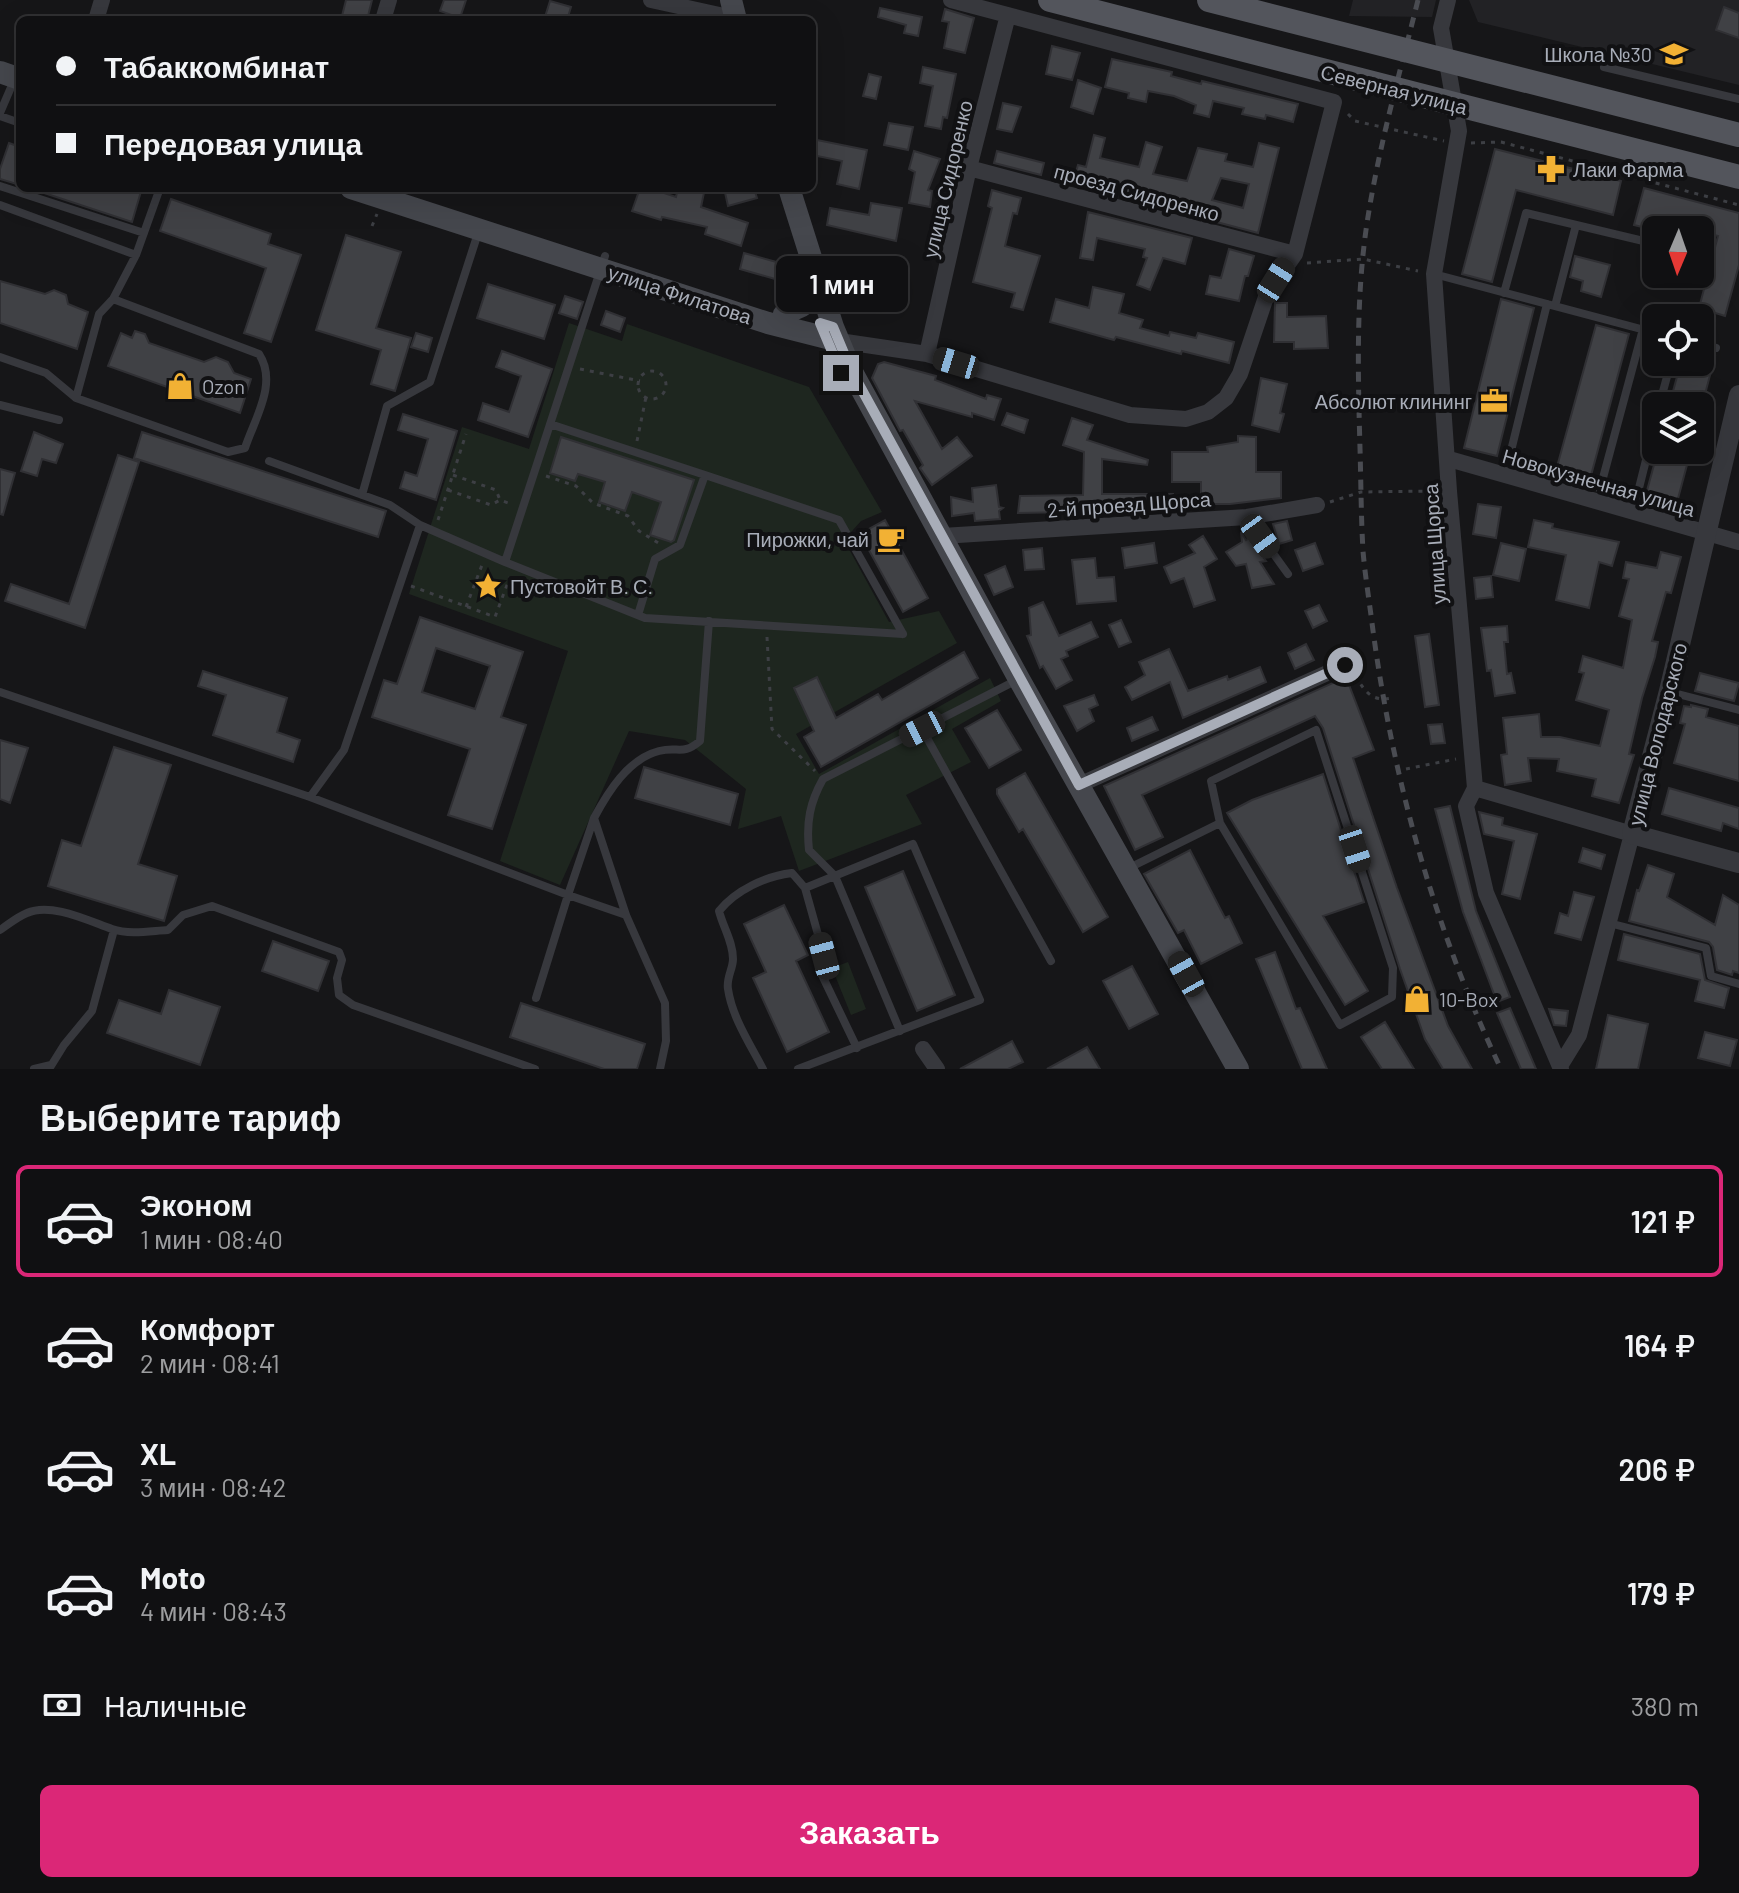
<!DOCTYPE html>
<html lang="ru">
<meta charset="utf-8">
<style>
:root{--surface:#101012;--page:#1e1e20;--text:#f1f3f6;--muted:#9c9d9f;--line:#303032;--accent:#db2777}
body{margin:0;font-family:Barlow,sans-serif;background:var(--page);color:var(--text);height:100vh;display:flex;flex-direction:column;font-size:30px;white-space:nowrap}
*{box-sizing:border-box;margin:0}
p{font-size:26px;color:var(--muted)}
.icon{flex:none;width:44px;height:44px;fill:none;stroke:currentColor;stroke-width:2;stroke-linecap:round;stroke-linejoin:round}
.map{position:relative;height:1069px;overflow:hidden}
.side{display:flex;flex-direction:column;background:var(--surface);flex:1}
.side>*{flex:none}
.top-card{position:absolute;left:16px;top:16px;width:800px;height:176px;border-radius:12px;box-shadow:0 8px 32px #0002,0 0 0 2px var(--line);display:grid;align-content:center;height:176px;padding:0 40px;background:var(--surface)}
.needle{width:52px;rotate:182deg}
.controls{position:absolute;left:1642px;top:216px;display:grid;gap:16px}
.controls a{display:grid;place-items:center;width:72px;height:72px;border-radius:12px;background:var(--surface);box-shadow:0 8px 32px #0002,0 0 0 2px var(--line);font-size:40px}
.end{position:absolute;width:36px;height:36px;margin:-18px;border:10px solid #a8adb8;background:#111;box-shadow:0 0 0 4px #111}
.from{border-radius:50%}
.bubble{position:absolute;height:56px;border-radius:12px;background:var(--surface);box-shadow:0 8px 32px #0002,0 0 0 2px var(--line);font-size:26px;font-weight:600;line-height:56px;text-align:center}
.car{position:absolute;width:24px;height:48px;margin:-24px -12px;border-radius:10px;box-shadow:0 0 6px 2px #0007;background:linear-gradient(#222 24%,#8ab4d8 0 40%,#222 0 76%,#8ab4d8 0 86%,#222 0)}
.top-card b{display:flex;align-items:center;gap:28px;height:76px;font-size:30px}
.top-card b+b{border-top:2px solid var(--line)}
.top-card i{width:20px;height:20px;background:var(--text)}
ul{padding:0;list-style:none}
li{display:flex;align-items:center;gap:24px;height:112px;margin:0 16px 12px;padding:0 24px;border:4px solid transparent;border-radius:12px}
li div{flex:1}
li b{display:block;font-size:30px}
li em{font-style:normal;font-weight:600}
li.selected{border-color:var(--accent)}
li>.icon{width:72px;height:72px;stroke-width:1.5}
h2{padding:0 40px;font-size:36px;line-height:96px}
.pay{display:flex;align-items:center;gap:20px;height:88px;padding:0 40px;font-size:30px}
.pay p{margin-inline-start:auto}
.cta{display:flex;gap:16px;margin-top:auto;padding:16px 40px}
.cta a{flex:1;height:92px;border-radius:12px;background:var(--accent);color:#fff;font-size:32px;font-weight:600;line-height:92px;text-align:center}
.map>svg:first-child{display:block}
</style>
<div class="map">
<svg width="1739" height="1069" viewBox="0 0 1739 1069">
<rect width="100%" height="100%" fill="#161618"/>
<!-- built -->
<path fill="#222225" d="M1353,0H1436L1432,17L1349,16Z
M1469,0H1739V85L1478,22Z"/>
<!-- green -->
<path fill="#1e261f" d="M569,323L622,341L627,324L809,387L882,512L861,521L844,540L889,622L939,611L957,643L796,734L819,774L990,678L1001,701L952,729L971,762L906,795L922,824L799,871L781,816L738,829L746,789L685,740L629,731L560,885L500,861L568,651L409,594L462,427L529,449Z
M848,962L866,1009L851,1015L832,968Z"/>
<!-- building -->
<path fill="#404145" stroke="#303034" stroke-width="2" fill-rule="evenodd" d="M346,0H372L367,20H341Z
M444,0H466L460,18L440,11Z
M550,1L571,7L567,20H544Z
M1724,7L1739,13V38L1716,30Z
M880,8L922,17L918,36L904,33L906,25L878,17Z
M945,9L974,18L965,53L944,48L949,22L942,21Z
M1052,46L1080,53L1072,80L1046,74Z
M1112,59L1172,72L1171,76L1201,84L1202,81L1298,104L1293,122L1266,115L1265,119L1242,114L1244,108L1213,101L1209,117L1194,113L1196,105L1174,96L1148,91L1146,102L1128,98L1129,93L1105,87Z
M923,67L956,74L947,118L943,117L941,129L925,126L933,86L920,83Z
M869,74L881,77L876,99L863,96Z
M1078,80L1101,88L1093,114L1071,107Z
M1003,103L1021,107L1012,132L997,129Z
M889,123L913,127L908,150L884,145Z
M1094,135L1105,138L1100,158L1139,167L1146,142L1162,147L1153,174L1187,181L1198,148L1227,154L1225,161L1253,167L1259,143L1279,148L1258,233L1194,216L1196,212L1104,192L1073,182L1078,165L1086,167ZM1221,178L1249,184L1243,208L1212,200Z
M812,139L867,150L859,189L837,184L842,161L812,155Z
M9,143L20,147V185L0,179V169Z
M1495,149L1621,181L1613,215L1516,190L1492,282L1462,274Z
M914,151L940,159L928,190L932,191L930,207L909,203L915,172L909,169Z
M997,151L1044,163L1041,175L994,163Z
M29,188H142L132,222Z
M640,188H649L676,197L678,188H705L701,207L748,223L741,246L705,234L707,227L662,217L661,220L632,211Z
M724,188H754L757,198L728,206Z
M1644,188L1739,213V265L1725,316L1699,308L1718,236L1670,224L1669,230H1654L1634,225Z
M992,190L1021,198L1017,214L1013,213L1005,246L1040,256L1023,310L1011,307L1015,293L973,282L992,208L988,206Z
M171,199L271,234L268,244L301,255L271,342L244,333L266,268L160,231Z
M871,203L902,208L896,241L827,225L830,208L869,215Z
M1088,212L1192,238L1185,264L1163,258L1150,290L1137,285L1147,258L1143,257L1145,249L1097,238L1093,260L1080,258Z
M346,235L401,252L376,328L411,338L395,391L371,384L381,350L316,330Z
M1229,249L1254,256L1248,276H1245L1239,301L1206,294L1210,276L1221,278Z
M744,253L780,263L775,279L740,269Z
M1575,256L1610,265L1601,297L1581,291L1583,281L1570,277Z
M0,281L45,294L54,290L66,295L68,304L88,312L77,349L0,323Z
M488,284L555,305L544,339L477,318Z
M1093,287L1124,294L1119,313L1143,320L1140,328L1169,336L1170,332L1196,338L1198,333L1234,342L1229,363L1182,351L1181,354L1116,337L1114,340L1050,322L1056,299L1089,308Z
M565,296L583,302L577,319L559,313Z
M1501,299L1534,308L1497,456L1464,448Z
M1275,303H1287V317L1326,316L1328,348L1294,349V342H1274Z
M606,311L625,318L620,332L601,325Z
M1596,325L1629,334L1589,483L1555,474Z
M135,331L145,334L149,343L204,362L216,357L228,362L234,373L251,379L240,413L108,366L121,333L132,338Z
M416,333L432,338L428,352L411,347Z
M502,351L552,369L528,437L478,420L483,403L509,412L521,376L496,367Z
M1700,352L1715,356L1702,406H1669L1681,362H1700Z
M884,362L936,376L935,380L986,399L987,395L1001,399L994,420L972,413V417L915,401L942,449L957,437L972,456L932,485L920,468L923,465L903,430L900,431L872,378L878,364Z
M1261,378L1287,384L1280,413L1284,414L1279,432L1252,425Z
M1007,413L1028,420L1024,433L1002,425Z
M403,414L457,431L436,500L400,488L405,472L417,476L428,439L398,430Z
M1072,418L1093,425L1087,440L1148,460L1147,465L1102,459V494H1173V507H1071V512L1018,513L1020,496L1083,495L1084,452L1063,445Z
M34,432L63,444L56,463L42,459L37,476L21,471Z
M142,432L386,511L378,537L134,458Z
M1238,436L1256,437V472H1281V498L1230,504H1201V482H1172V452H1208L1207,447L1238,442Z
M561,437L694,480L674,540L671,542L650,535L661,502L632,492L625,511L599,502L605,482L578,474L575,481L550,473Z
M1658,450H1691L1676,506L1645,498Z
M118,455L139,462L85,628L5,601L11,584L69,604Z
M0,469L15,473L3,515L0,514Z
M996,485L999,507L1003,508L999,511L1000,519L975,521L974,513L952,516L951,497L973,502L972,488Z
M1478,504L1501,507L1496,538L1473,534Z
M885,520L928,598L903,612L860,534Z
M1534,520L1553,524L1552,528L1619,542L1612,566L1599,562L1589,608L1556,600L1566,555L1528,547Z
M1287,521L1292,540L1279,544L1273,524Z
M1241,532L1246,540L1249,538L1266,561L1260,562L1274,584L1252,588L1246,564L1236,566L1226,552L1242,542Z
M1203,536L1217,559L1204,567L1215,600L1194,607L1184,578L1171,583L1164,567L1195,553L1189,545Z
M1154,543L1157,563L1125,568L1122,548Z
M1315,543L1323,564L1303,571L1295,550Z
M1501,543L1526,549L1519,581L1493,575Z
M1042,548L1044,569L1025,570L1023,550Z
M1661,552L1681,557L1671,593L1666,592L1652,641L1658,642L1655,657L1642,698L1629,754L1634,755L1619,803L1592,796L1596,779L1557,771L1559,759L1528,758L1531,781L1505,785L1501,755L1507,754L1503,718L1539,714L1541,737H1560L1600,746L1609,710L1576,700L1584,673L1579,672L1583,656L1623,668L1632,620L1619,616L1629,579L1623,578L1626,562L1657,568Z
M1095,558L1097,578L1114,577L1116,601L1077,604L1072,560Z
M1005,566L1013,587L994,595L985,575Z
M1491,576L1493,597L1476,599L1474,578Z
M1043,602L1059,636L1091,622L1098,637L1066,651L1068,656L1061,659L1072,680L1056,689L1043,666L1040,668L1027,636L1031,635L1029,608Z
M1319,605L1327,621L1313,628L1305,611Z
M420,617L523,652L501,717L526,725L492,829L448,815L470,749L372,717L384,680L397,684ZM436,648L490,666L475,709L422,692Z
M1121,620L1131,642L1119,647L1109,625Z
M1507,626L1508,642H1504L1507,674L1511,673L1515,693L1495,696L1491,670L1487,671L1481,628Z
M1429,634L1439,705L1425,707L1415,636Z
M1306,644L1314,660L1295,669L1288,653Z
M1169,649L1188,691L1227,676L1228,680L1260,667L1266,682L1183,718L1170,682L1132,700L1125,687L1145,675L1139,662Z
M964,652L978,678L821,767L804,737L814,731L794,688L817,677L836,718L878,694L882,700Z
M203,671L287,698L277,732L300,740L293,762L213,735L226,695L198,686Z
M1700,673L1739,683L1734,701L1695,691Z
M1346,677L1374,750L1353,758L1397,888L1448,1026L1472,1069H1443L1425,1039L1400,969L1323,728L1315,716L1142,795L1163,837L1135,850L1104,786Z
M1094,695L1098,705L1089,709L1094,721L1077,731L1064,706Z
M1691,705L1708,709L1706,717L1739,726V781L1674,763L1685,724L1680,723L1684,706L1691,707Z
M997,710L1021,750L989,768L965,728Z
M1152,717L1158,730L1132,741L1127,728Z
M1442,724L1445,743L1431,744L1428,725Z
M0,740L28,748L10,803L0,799Z
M114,747L171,765L138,864L177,876L164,921L48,886L62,840L81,846Z
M644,767L738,794L730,825L635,798Z
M1025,773L1108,917L1083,932L1023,829L1019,832L997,794V789Z
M1323,774L1364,902L1323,916L1368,991L1345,1005L1227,813L1252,800Z
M1669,788L1739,808V829L1723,823L1721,831L1662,814Z
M1450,806L1476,911L1510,997L1497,1002L1463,912L1435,809Z
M1479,812L1503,818L1502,825L1537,834L1520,899L1502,894L1514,841L1484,834Z
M1583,848L1605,855L1601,869L1579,862Z
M1190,850L1225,918L1229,916L1242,943L1201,964L1184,930L1178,933L1144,874Z
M1648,865L1674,874L1667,897L1715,925L1723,895L1739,905V973L1733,971L1732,975L1717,970L1713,947L1709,942L1629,921L1637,890L1639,891Z
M903,871L955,995L917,1011L865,887Z
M1574,892L1594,897L1581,940L1555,933L1560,913L1568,916Z
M784,905L808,955L796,961L829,1032L787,1052L753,978L766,972L744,924Z
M1624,934L1700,954L1705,980L1729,988L1724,1008L1695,1001L1700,980L1618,960Z
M273,941L329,961L318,991L262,971Z
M1275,952L1296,1009L1300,1008L1327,1069H1302L1256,959Z
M1132,966L1158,1014L1129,1029L1103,981Z
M169,990L220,1007L200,1065L107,1033L119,1000L161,1014Z
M521,1003L645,1044L637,1069H604L510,1037Z
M1510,1008L1536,1069H1521L1497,1013Z
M1549,1009L1568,1011L1566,1026L1554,1025Z
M1608,1015L1648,1024L1638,1069H1596Z
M1385,1022L1414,1069H1382L1361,1037Z
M1705,1032L1737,1040L1730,1066L1698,1058Z
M1012,1041L1023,1062L1008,1069H960Z
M1087,1047L1100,1069H1047Z"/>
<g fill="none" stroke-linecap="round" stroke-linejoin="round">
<!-- path -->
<path stroke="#3d3f44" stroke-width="3" stroke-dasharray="4 6" stroke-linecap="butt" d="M1348,114L1355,121L1444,141
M1471,143L1501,142L1739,205
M372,226L377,214
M1307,263L1363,259L1418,271
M580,369L640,381
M638 385a14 14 0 1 1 28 0a14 14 0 1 1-28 0Z
M637,441L646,397
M453,475L496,490L500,500
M546,476L576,486L593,503L628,516L639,531L660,544
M448,490L491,505L500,500L511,504
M1330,502L1361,492L1433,491
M438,520L466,434
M411,586L495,617L510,577
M466,607L482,565
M767,637L772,729L815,771
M1355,676C1366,692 1371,702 1392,698
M1406,769L1456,759"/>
<!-- service -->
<path stroke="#37383d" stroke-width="8" d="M1604,67L1739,99
M0,113L15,78
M0,116L20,123
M0,186L144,233
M0,205L136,255
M1434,274L1656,333
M1504,293L1526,213L1656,244
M113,299L136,255L160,188
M1555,306L1576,225
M1700,344L1716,348
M0,357L46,373L76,398L228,452L245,448C255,418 278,383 259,354L113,299L99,314L76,398
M0,405L59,420
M1659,406L1671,362
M550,424L705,475L680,545L655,559L638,615
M1509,459L1547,304
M269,461L390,505L420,525L505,562L645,618L903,634
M705,475L839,520L903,634
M1600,489L1643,329
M362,495L387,406L430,382L479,230
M1637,496L1656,420
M1247,517L1288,574
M505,562L605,256
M0,692L310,797L568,895L536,998
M1670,692L1739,710
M922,729L1051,961
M1316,730L1393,968L1392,997L1340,1025L1220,823L1211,781Z
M310,797L344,750L420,525
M594,818C608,792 628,759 659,751C679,746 682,756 700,741L709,621
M1127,869L1220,823
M626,915L568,895L594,818L626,915L665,1003L666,1041L660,1069
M1609,923L1706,948L1711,976L1739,984
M0,930C9,924 17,917 27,913C51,902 89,921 112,929C130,935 150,931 168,930L183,915L212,906L339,952L342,960L337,978L339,995L353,1005L535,1069
M900,1031L835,876L809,850C806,822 810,802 823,779L1019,679
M34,1069L51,1065
M49,1069L64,1045L92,1011L114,930
M763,1069C750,1044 732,1017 728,989C726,978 733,969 733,959C733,942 723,927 719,911C736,890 766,876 792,873L805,888L824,956L819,969L857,1048
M798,1069L980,1000L913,844L805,888"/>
<!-- minor -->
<path stroke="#37383d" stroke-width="16" d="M651,0L724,16
M1448,0L1441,28L1459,131L1434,274L1449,491L1475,788L1466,806L1486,893L1561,1069
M96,20L102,0
M383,20L389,0
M969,168L1295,254
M839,341L927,354L1130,415L1186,419L1208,412L1226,398L1240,374L1267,294L1295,254L1334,102L951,0
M927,354L969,168L1008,15
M1449,459L1739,542
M942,536L1247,517L1317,505
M1079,785L1345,665
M1475,788L1632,834L1579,1035L1560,1066
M923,1049L937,1069"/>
<!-- tertiary -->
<path stroke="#37383d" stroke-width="20" d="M1739,395L1669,691L1632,834L1739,863"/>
<!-- secondary -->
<path stroke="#45474d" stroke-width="22" d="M731,0L736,20
M0,72L20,79
M351,188L768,323L839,341
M789,188L833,327L851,370L1019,679L1238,1069
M784,314L802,306L809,294"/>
<!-- rail -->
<path stroke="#4a4c52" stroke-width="5" stroke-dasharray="10 8" stroke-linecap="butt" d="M1418,0C1399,76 1377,153 1366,230C1356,301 1358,377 1360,448C1361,482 1361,517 1363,551C1365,575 1369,599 1372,623C1392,777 1434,928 1501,1069"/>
<!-- primary-bridge -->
<path stroke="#53555c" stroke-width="24" d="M1050,0L1739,177
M1209,0L1739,135"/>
</g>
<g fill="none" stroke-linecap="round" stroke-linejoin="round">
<!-- route -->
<path stroke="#a8adb8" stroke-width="10" d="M841,373L820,323L833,327L851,370L1079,785L1345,665"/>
</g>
<!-- icons -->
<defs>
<g id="school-bare" transform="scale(2.16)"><path d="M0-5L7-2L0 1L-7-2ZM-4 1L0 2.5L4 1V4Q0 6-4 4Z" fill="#f2b134" stroke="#111113" stroke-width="2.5" paint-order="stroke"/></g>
<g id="pharmacy-bare" transform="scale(2.16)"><path d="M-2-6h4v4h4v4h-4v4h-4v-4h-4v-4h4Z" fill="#f2b134" stroke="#111113" stroke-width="2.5" paint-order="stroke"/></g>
<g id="shop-bare" transform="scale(2.16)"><path d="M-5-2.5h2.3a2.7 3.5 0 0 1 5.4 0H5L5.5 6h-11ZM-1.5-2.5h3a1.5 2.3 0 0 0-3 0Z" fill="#f2b134" stroke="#111113" stroke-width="2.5" paint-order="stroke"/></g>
<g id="office-bare" transform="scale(2.16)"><path d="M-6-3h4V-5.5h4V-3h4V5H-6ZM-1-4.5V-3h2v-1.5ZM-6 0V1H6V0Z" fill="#f2b134" stroke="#111113" stroke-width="2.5" paint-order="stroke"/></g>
<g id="cafe-bare" transform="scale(2.16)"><path d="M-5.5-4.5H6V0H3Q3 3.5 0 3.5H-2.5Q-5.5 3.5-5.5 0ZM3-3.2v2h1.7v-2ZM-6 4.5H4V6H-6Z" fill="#f2b134" stroke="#111113" stroke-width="2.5" paint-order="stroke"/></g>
<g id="sight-bare" transform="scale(2.16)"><path d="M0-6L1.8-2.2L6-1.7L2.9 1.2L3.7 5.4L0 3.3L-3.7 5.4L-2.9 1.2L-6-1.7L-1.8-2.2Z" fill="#f2b134" stroke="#111113" stroke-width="2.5" paint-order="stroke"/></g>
</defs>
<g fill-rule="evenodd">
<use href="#school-bare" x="1674" y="54"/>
<use href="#pharmacy-bare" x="1551" y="169"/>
<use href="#shop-bare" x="180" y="386"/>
<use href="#office-bare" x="1494" y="401"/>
<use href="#cafe-bare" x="891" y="539"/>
<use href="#sight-bare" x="488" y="586"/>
<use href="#shop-bare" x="1417" y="999"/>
</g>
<g text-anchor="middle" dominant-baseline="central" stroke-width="8" stroke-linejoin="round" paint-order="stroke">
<!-- poi labels -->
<g font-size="20" fill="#a8adb8" stroke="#111113" text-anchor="start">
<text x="1652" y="54" text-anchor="end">Школа №30</text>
<text x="1573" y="169">Лаки Фарма</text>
<text x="202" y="386">Ozon</text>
<text x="1472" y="401" text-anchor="end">Абсолют клининг</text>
<text x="869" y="539" text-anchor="end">Пирожки, чай</text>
<text x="510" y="586">Пустовойт В. С.</text>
<text x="1439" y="999">10-Box</text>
</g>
<!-- street labels -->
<g font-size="20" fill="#a8adb8" stroke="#111113">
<text transform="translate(1394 89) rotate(14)">Северная улица</text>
<text transform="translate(947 179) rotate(-77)">улица Сидоренко</text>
<text transform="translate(1137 192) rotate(15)">проезд Сидоренко</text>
<text transform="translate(680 294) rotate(18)">улица Филатова</text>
<text transform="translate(1599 482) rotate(16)">Новокузнечная улица</text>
<text transform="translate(1129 504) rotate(-4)">2-й проезд Щорса</text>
<text transform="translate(1434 544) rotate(-94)">улица Щорса</text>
<text transform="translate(1657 734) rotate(-76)">улица Володарского</text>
</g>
</g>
</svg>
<div class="controls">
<a><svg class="needle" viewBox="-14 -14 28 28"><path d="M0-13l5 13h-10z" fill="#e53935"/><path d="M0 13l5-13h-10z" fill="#9c9d9f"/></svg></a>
<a><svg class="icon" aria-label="locate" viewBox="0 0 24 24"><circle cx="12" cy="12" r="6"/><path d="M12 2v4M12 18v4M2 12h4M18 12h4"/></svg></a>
<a><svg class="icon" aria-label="layers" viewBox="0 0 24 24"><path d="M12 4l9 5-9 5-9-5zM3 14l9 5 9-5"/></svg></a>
</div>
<i class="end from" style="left:1345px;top:665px"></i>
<i class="end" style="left:841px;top:373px"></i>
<div class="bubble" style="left:776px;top:256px;width:132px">1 мин</div>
<i class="car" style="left:1276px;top:280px;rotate:32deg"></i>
<i class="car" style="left:956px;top:363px;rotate:287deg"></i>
<i class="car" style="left:1260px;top:536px;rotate:144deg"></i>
<i class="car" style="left:922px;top:729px;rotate:243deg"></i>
<i class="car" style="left:1355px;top:849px;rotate:162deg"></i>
<i class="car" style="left:824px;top:956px;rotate:345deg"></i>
<i class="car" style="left:1186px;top:974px;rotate:331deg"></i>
<div class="top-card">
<b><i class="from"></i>Табаккомбинат</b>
<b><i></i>Передовая улица</b>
</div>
</div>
<section class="side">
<h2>Выберите тариф</h2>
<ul>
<li class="selected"><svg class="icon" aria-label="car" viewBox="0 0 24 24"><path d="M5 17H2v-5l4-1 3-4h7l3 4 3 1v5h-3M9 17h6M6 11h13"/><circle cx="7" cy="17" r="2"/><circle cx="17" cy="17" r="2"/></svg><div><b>Эконом</b><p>1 мин · 08:40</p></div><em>121 ₽</em></li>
<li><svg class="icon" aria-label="car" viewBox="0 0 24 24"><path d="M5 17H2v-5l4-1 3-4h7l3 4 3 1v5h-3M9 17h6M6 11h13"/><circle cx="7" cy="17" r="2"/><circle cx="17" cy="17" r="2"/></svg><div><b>Комфорт</b><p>2 мин · 08:41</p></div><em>164 ₽</em></li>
<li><svg class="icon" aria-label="car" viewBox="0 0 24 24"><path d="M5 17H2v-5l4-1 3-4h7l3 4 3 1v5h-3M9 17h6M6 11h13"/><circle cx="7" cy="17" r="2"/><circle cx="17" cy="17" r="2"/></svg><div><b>XL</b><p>3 мин · 08:42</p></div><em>206 ₽</em></li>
<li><svg class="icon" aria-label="car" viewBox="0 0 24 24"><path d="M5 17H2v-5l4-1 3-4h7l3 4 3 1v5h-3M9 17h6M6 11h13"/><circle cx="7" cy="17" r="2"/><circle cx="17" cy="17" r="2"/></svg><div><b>Moto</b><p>4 мин · 08:43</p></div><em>179 ₽</em></li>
</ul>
<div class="pay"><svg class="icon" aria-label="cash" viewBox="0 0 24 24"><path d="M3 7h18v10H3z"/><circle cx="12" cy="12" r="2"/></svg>Наличные<p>380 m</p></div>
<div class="cta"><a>Заказать</a></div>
</section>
